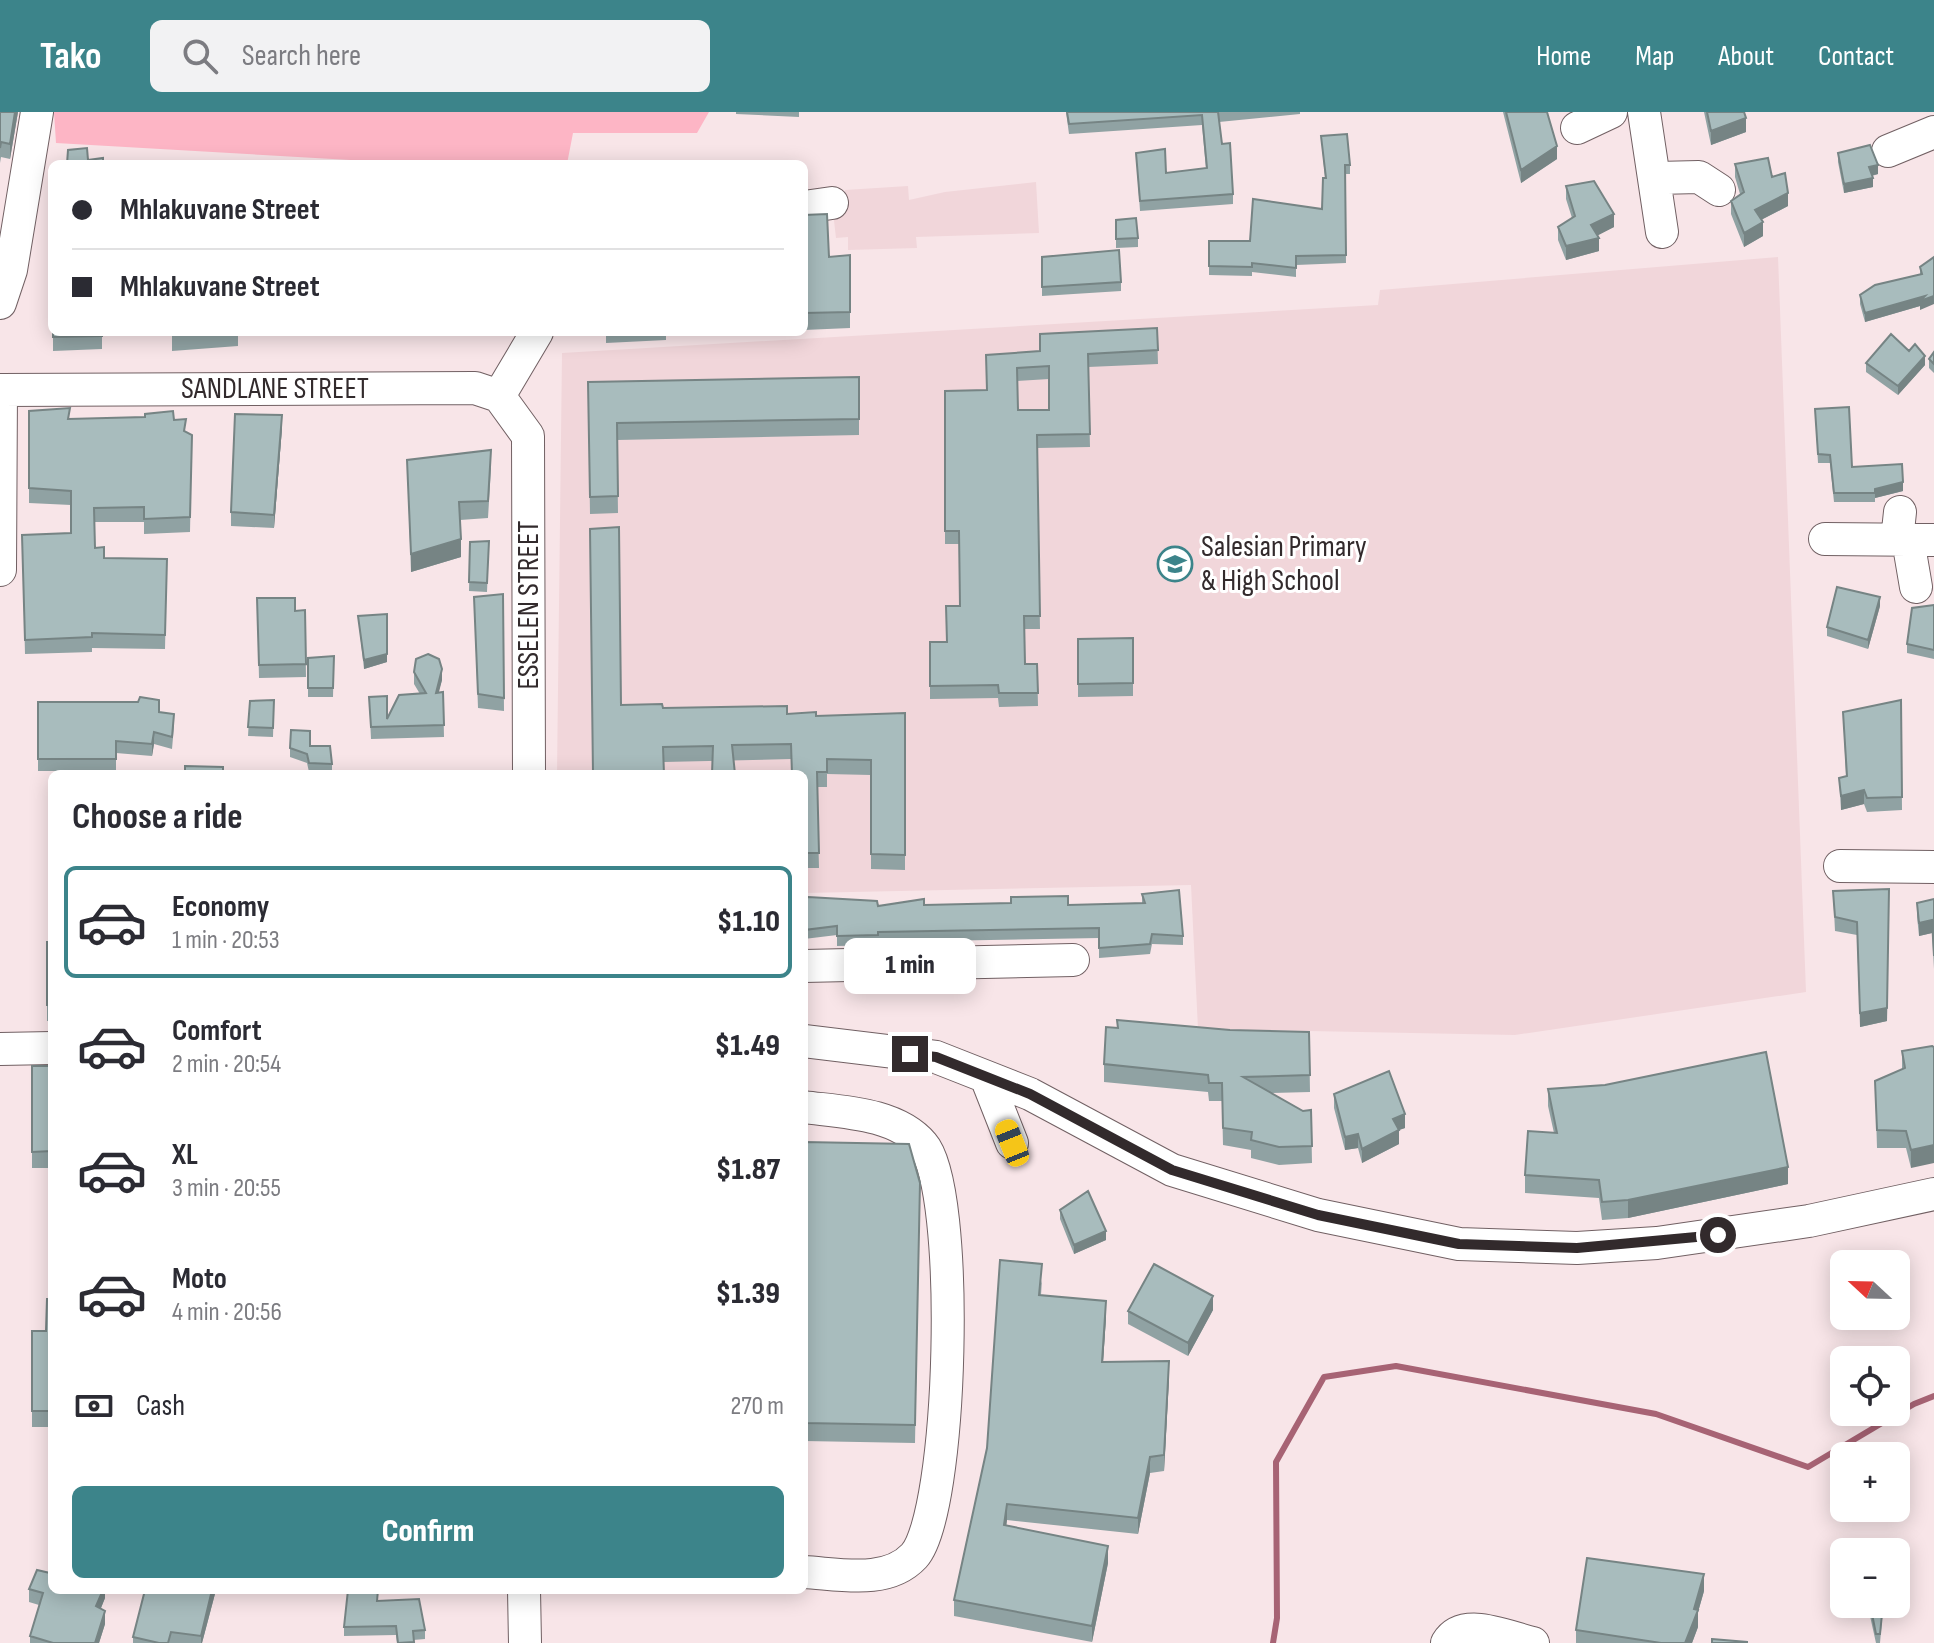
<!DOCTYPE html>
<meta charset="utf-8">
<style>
:root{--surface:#fff;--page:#f2f2f3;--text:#2b2b33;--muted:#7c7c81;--line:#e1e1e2;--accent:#3c848a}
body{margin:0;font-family:"Sofia Sans Condensed",sans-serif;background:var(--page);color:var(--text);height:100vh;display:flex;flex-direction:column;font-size:30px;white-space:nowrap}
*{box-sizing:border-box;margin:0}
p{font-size:26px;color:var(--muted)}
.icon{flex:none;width:44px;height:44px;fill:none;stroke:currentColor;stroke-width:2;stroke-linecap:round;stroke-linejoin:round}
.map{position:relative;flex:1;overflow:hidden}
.drawer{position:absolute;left:48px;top:658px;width:760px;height:824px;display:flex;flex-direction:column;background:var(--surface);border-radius:12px;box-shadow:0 4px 20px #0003}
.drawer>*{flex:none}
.banner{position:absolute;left:48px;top:48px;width:760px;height:176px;border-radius:12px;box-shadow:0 4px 20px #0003;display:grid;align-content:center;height:176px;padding:0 24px;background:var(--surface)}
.needle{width:52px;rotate:292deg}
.fabs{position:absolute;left:1830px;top:1138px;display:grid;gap:16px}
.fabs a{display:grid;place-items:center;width:80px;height:80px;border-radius:12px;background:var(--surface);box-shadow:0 4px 20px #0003;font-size:40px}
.end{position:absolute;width:36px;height:36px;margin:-18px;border:10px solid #322a2c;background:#fff;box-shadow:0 0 0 4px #fff}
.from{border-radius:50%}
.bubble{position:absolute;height:56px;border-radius:12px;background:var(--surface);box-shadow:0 4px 20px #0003;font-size:26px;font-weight:800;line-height:56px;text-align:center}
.car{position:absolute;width:24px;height:48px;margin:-24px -12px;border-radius:10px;box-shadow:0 0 6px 2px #0007;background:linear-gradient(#f5c518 24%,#345 0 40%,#f5c518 0 76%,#345 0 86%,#f5c518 0)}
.banner b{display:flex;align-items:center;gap:28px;height:76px;font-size:30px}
.banner b+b{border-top:2px solid var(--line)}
.banner i{width:20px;height:20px;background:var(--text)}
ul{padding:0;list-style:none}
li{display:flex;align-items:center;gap:24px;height:112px;margin:0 16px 12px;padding:0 8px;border:4px solid transparent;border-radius:12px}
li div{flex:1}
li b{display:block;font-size:30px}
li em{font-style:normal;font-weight:800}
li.selected{border-color:var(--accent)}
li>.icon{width:72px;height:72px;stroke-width:1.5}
h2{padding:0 24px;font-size:36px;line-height:96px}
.pay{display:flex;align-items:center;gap:20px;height:88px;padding:0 24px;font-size:30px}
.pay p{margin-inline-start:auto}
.button{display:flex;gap:16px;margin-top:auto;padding:16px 24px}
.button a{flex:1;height:92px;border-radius:12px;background:var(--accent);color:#fff;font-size:32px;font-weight:800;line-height:92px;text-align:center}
header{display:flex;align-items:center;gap:48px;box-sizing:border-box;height:112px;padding:0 40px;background:var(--accent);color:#fff}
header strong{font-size:38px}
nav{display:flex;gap:44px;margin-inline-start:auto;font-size:28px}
.search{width:560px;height:72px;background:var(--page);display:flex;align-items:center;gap:20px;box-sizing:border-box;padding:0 28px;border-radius:12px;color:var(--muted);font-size:30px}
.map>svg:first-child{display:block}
</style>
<header>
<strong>Tako</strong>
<div class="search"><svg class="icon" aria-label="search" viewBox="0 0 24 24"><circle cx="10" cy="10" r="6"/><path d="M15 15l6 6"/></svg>Search here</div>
<nav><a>Home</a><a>Map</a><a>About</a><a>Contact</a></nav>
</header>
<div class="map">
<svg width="1934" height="1531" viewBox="0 0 1934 1531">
<rect width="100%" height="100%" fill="#f8e5e8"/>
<!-- built -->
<path fill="#f1d6da" d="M1036,70L1039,121L916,125L917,136L848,138V125L836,126L832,91L844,88L845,78L908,74L909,88L945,80Z
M1778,145L1806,880L1515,923L1198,917L1191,773L804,781V662H557L562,241L1378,193L1380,178Z"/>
<!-- green -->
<path fill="#fdb5c5" d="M54,0H709L697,21H573L567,52H420L56,31Z"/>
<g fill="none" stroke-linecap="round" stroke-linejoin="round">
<!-- stream -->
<path stroke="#a76374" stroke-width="6" d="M1273,1531L1277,1506L1276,1350L1324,1265L1396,1254L1656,1302L1808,1355L1914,1292L1934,1284"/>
<!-- minor casing -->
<g stroke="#716063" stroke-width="34">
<path id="minor" d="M1644,0L1662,120
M1577,16L1611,0
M1888,39L1934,20
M1657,66L1699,65L1719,78
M804,95L832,91
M0,191L11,158L37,0
M0,278L475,276L499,284L528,324L529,662
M499,284L537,220
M1825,427L1934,428
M1897,428L1900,400
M1908,428L1916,475
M0,458L1,278
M1840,754L1934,755
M804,854L1073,848
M804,929L936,945L1030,982L1172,1058L1318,1103L1459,1132L1577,1136L1657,1131L1809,1109L1934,1082
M0,937L52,936
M986,965L1012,1031
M804,995C842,1000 896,1001 923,1033C961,1076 953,1402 914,1444C887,1473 840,1462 804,1460
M524,1478L525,1531
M1447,1531C1463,1504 1507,1525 1533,1531"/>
</g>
<!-- minor -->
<use href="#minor" stroke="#fff" stroke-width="32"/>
</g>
<!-- wall -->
<path fill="#90a2a3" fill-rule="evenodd" d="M0,0H18L10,47L1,45L0,51Z
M736,0H799V5L736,2Z
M1066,0H1300V2L1219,10L1222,32L1233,82V92L1140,99L1136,41L1166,61L1206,57L1202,13L1069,22Z
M1503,0H1547L1557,47L1521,71Z
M1704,0H1744L1746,20L1711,33Z
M1321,24L1350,53V62H1345L1346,151L1296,153V165L1252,160V164L1209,163V129H1250L1322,97L1325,66Z
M1838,41L1878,62L1872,64L1873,75L1844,81L1838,50Z
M1735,52L1788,94L1761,108L1763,124L1744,135L1731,102V89L1740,82L1735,65Z
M1566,74L1614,115L1597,123L1599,139L1566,148L1558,128V115L1572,106L1566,87Z
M804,103L829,145L850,143V216L804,218Z
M1116,108L1138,126V135L1116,136Z
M1042,145L1121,170V179L1042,184Z
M1934,145L1920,198V194L1865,210L1860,192V183L1920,163V155Z
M1157,216L1158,252L1088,255L1090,335L1037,336L1040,517H1024L1025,552H1037L1038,594L999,595L998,586L930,587V530H947L960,494L959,432H945V279L987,278L1040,239ZM1049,267V298H1018L1017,269Z
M53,220H102V237L53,239Z
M172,220H238V234L172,239Z
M606,220H666V228L606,231Z
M699,220H758L699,222Z
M1909,239L1925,253L1898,283L1866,260V251Z
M1934,240V261L1929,256V247Z
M859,265V323L617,328L618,401L590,402L588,270Z
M1815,297L1852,355L1903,379L1875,386V390H1834L1830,351H1818Z
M29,299L70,307L174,308L186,320L192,323L190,420L144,422V410H94L95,436L104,446L167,447L165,537L92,536V540L25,542L22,423L71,421V393L29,391Z
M282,316L274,416L231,414V400Z
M407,348L491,356L488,406L460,408L461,445L411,460Z
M489,429L487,480L469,479L470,430Z
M503,482L504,599L478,596L474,485Z
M257,486L295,499L305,498L306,565L259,566Z
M1934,493V547L1907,541V532Z
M1880,494L1868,537L1827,524V515Z
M387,502V550L364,557L358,504Z
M1133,526V584L1078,585V527Z
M334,544L333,585H308V546Z
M414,560L442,568L438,581L443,580L444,625L371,627L369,585L387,607L420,582L414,572Z
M274,588L273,625L248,624L250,589Z
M1901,588L1902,698L1867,700L1864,692L1841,698L1839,666L1846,664L1843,600Z
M38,590L159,600L174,614L172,637L154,632L152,644L116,641V659H38Z
M621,593L663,596L816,604L905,601V758L871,757V663L827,662V675H817L819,756H804V662L791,647L664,650Z
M310,634L332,652V661L309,660L307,651L290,645V636Z
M1889,777L1887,909L1860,915L1857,823L1835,819L1833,779Z
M1142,782L1183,824V833L1152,832L1150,842L1099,846V826L878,830V833L837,834V823L804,827V786L878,794L1068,793L1142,791Z
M1934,787V857L1932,821L1919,824L1917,804V791Z
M47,830H52V909H47Z
M1230,918L1309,920L1310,980L1272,981L1303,999L1311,998L1312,1051L1279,1053L1251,1046V1038L1223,1033L1222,989H1209L1208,980L1104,970V952Z
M1932,934L1911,1056L1906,1036H1877L1875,969L1902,957V939Z
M32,954H52V1056H32Z
M1548,977L1788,1072L1628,1106L1602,1108L1599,1086L1525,1081V1063L1554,1021L1548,994Z
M1334,982L1405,1016L1399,1018V1032L1362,1051L1358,1036L1345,1038L1334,996Z
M804,1030L920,1071L915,1331L804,1329Z
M1060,1098L1106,1128L1074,1142L1060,1107Z
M1042,1168L1041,1183L1106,1205L1103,1250L1169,1266L1164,1359L1150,1361L1138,1422L1007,1408L1006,1414L1108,1451L1092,1530L954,1504V1488Z
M52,1187V1315H32V1219H46Z
M1213,1198L1188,1244L1128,1212V1199Z
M1896,1454L1904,1464L1898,1500L1883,1496L1880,1531H1876L1868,1495L1859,1492H1896Z
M29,1477L105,1478V1486L101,1496L105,1512L99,1531H30V1524L39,1493L29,1490Z
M216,1478L202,1531H133V1525Z
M440,1478H481V1480L440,1481Z
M1704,1479L1698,1500V1515L1692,1531H1576V1518Z
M378,1489L425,1518V1527L413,1528L414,1531H397L396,1523L344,1524V1515Z"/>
<!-- shaded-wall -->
<path fill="#768484" d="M15,0H18L10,47V32Z
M1746,6V20L1711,33V19Z
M1557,34V47L1521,71V58Z
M1878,53V62L1869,64V55Z
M1873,66V75L1844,81V72Z
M1788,81V94L1755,111V98Z
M1614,102V115L1591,127V113Z
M1763,110V124L1744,135V121Z
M1599,126V139L1566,148V134Z
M1925,184H1934V192L1920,198V194L1865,210V201Z
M1925,244V253L1898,283V274Z
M282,303V316L274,416V403Z
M1903,370V379L1875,386V377Z
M461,427V445L411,460V442Z
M1880,485V494L1868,537V528Z
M387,542V550L364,557V548Z
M442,557V568L436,592V581Z
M154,620V632L152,644V632Z
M1864,678V692L1841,698V684Z
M1889,777L1887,909L1860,915V901Z
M1932,808V821L1919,824V811Z
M1405,1002V1016L1393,1020V1007Z
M1399,1018V1032L1362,1051V1037Z
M1358,1022V1036L1345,1038V1025Z
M1934,1033V1051L1911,1056V1038Z
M1788,1055V1072L1628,1106V1088Z
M1106,1119V1128L1074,1142V1133Z
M1213,1184V1198L1188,1244V1231Z
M1106,1189V1205L1102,1266V1250Z
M1169,1249V1266L1164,1359V1343Z
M1150,1345V1361L1138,1422V1406Z
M1007,1392V1408L1004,1430V1413Z
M1108,1434V1451L1092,1530V1514Z
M1904,1455V1464L1898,1500V1491Z
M1704,1462V1479L1698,1500V1515L1692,1531H1685Z
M103,1478H105V1486L96,1508V1494Z
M212,1478H216L202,1531H201V1524Z
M105,1499V1512L99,1531H95Z"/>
<!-- building -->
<path fill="#a8bcbd" stroke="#768484" stroke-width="2" fill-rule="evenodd" d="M0,0H15L10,32L1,30L0,36Z
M1067,0H1218L1222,32L1230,31L1233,82L1140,89L1136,41L1165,37L1166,61L1207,56L1202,3L1069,12Z
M1506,0H1547L1557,34L1521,58Z
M1707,0H1744L1746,6L1711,19Z
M1347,22L1350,53H1345L1346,143L1296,144V156L1252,151V155L1209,154V129H1250L1253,87L1322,97L1323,66H1326L1321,24Z
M1870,33L1878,53L1869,55L1873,66L1844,72L1838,41Z
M87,36L88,48L103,46V52H67L68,38Z
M1768,46L1772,65L1785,61L1788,81L1755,98L1763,110L1744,121L1731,89L1744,80L1735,52Z
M1594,69L1614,102L1591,113L1599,126L1566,134L1558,115L1575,104L1566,74Z
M827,102L829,145L850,143V200L804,201V103Z
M1136,106L1138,126L1116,127V108Z
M1119,138L1121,170L1042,175V145Z
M1934,145V184L1920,189L1925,184L1865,201L1860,183L1875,173L1922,162L1920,155Z
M1157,216L1158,238L1088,242L1090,322L1037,323L1040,504H1024L1025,552H1037L1038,581H999L998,573L930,574V530H947L946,494H960L959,419H945V279L987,278L986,243L1040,239V222ZM1049,254V298H1018L1017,256Z
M53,220H102V224L53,225Z
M606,220H650L606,222Z
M1891,222L1909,239L1915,232L1925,244L1898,274L1866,251Z
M1934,240V252L1929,247Z
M859,265V307L617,311L618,384L590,385L588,270Z
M1849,295L1852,355L1902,352L1903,370L1875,377V381H1834L1830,343L1818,342L1815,297Z
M70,296L68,307L145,305V302L173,299L174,308L186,307L184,319L192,323L190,405L144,407V395L94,396L95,436L104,435V446L167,447L165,523L92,521V525L25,528L22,423L71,421V379L29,376V299Z
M235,302L282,303L274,403L231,400Z
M491,338L488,389L459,390L461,427L411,442L407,348Z
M619,415L621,593L662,592L663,596L787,594V602L816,600V604L905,601V743L871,742V648L827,647V660H817L819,741H804V662H792L791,632L732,633L735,662H712L713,634L663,635L664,662H593L590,417Z
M489,429L487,471L469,470L470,430Z
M1837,475L1880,485L1868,528L1827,515Z
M503,482L504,586L478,582L474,485Z
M257,486H295V499L305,498L306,552L259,553Z
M1934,493V538L1907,532L1912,496Z
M387,502V542L364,548L358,504Z
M1133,526V571L1078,572V527Z
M428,542L439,547L442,557L436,581L443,580L444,613L371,615L369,585L387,584V607L399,583L426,581L414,560L416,547Z
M334,544L333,576H308V546Z
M140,585L159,588V600L174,602L172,625L154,620L152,632L116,629V647H38V590H138Z
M274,588L273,616L248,615L250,589Z
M1901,588L1902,685L1867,686L1864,678L1841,684L1839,666L1847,664L1843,600Z
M291,618L310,619V634H330L332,652L309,651L307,642L290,636Z
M185,654L223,655V662H185Z
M50,678H52V771H51Z
M1889,777L1887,896L1860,901L1857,810L1835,805L1833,779Z
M1179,778L1183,824L1152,822L1150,832L1099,836V816L878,820V823L837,824V814L804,818V786L808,785L877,789L878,794L924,787V793L1011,791V785L1068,784V793L1145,791L1142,782Z
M1934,787V844L1932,808L1919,811L1917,791Z
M47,830H52V893H47Z
M1117,908L1230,918L1309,920L1310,963L1243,965L1303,999L1311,998L1312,1034L1279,1035L1251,1028L1252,1020L1223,1016L1222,971H1209L1208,963L1104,952L1106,915L1118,916Z
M1932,934L1934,935V1033L1911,1038L1906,1019L1877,1018L1875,969L1905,956L1902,939Z
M1766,940L1788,1055L1628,1088L1602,1090L1599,1068L1525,1063L1528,1019L1557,1021L1548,977L1605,973Z
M32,954H52V1039L32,1040Z
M1389,959L1405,1002L1393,1007L1399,1018L1362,1037L1358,1022L1345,1025L1334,982Z
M804,1030L909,1032L920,1071L915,1313L804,1311Z
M1088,1079L1106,1119L1074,1133L1060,1098Z
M1000,1148L1042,1152L1039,1183L1106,1189L1102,1250L1169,1249L1164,1343L1150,1345L1138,1406L1007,1392L1004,1413L1108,1434L1092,1514L954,1488L987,1336Z
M1154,1152L1213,1184L1188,1231L1128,1199Z
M47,1187H52V1299H32V1219H46Z
M1587,1446L1704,1462L1694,1497L1698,1498L1685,1531H1661L1576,1518Z
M1896,1454L1904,1455L1898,1491H1896Z
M52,1455V1478H103L96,1494L105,1499L95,1531H53L30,1524L43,1481L29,1477L37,1458L50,1461Z
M145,1478H212L201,1524L171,1520L168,1531H159L133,1525Z
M348,1478H378L377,1489L419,1487L425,1518L413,1519L414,1530L398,1531L396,1514L344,1515Z
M1870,1492H1883L1880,1522H1876Z
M1712,1527L1747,1530V1531H1712Z"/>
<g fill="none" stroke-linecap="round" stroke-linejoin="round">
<!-- route -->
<path stroke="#322a2c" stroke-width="10" d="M910,942L936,945L1030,982L1172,1058L1318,1103L1459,1132L1577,1136L1718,1123"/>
</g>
<!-- icons -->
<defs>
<g id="school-ring" transform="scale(1.8)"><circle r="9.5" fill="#fff" stroke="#3c848a" stroke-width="1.5"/><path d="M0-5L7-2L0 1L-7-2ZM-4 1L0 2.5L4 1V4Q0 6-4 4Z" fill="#3c848a"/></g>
</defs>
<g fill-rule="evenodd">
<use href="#school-ring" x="1175" y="452"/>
</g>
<g text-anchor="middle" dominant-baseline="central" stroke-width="6" stroke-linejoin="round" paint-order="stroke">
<!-- street labels -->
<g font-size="30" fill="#322a2c" stroke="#fff">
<text x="275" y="277">SANDLANE STREET</text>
<text transform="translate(529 493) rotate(-90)">ESSELEN STREET</text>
</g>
<!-- poi labels -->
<g font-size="30" fill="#322a2c" stroke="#fff" text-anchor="start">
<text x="1201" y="435">Salesian Primary<tspan x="1201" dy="34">&amp; High School</tspan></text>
</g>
</g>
</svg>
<div class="fabs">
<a><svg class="needle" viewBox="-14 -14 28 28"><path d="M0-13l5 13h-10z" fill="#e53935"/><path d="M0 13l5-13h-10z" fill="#7c7c81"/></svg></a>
<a><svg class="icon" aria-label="locate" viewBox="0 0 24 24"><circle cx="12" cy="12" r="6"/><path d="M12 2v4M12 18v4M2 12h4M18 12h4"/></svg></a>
<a>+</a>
<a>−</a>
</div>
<i class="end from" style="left:1718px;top:1123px"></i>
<i class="end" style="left:910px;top:942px"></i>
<div class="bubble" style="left:844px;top:826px;width:132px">1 min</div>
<i class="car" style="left:1012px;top:1031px;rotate:338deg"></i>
<div class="banner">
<b><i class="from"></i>Mhlakuvane Street</b>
<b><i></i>Mhlakuvane Street</b>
</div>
<section class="drawer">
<h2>Choose a ride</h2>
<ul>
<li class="selected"><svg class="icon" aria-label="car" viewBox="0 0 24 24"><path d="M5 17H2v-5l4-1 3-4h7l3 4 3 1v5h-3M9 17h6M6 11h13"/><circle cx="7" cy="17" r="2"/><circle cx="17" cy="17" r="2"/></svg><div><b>Economy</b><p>1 min · 20:53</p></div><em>$1.10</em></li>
<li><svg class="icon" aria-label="car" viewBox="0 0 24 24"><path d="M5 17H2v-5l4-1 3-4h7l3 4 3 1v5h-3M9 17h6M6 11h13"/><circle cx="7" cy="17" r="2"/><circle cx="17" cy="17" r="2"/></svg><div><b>Comfort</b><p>2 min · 20:54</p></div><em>$1.49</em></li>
<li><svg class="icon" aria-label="car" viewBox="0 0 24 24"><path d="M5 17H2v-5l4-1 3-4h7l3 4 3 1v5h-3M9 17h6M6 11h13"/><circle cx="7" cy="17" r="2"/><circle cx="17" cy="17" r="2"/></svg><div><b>XL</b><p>3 min · 20:55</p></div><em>$1.87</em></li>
<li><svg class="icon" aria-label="car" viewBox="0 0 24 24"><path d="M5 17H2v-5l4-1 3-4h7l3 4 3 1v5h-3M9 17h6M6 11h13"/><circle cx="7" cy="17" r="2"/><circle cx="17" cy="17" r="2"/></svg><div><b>Moto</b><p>4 min · 20:56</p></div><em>$1.39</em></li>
</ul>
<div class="pay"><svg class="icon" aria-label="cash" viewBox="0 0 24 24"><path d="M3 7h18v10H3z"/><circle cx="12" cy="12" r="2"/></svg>Cash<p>270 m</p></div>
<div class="button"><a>Confirm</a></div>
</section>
</div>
